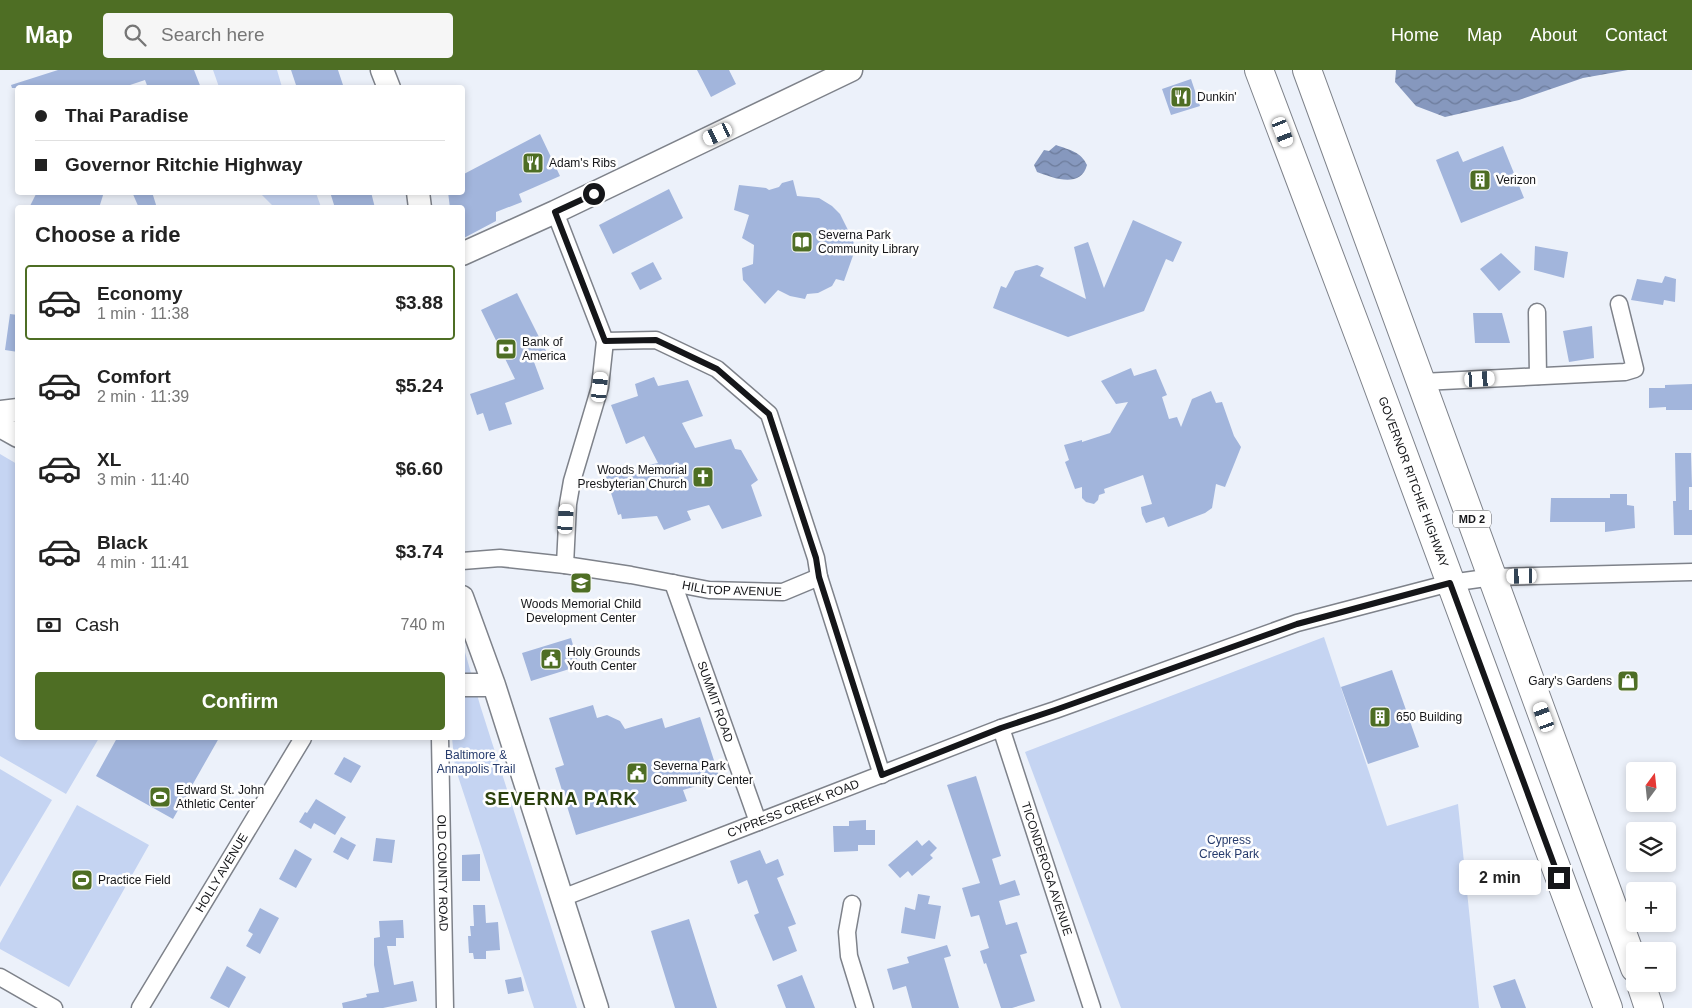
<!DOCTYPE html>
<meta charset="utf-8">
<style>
:root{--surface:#fff;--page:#f6f6f6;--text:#222;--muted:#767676;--line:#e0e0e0;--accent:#4e6e24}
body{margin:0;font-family:Helvetica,sans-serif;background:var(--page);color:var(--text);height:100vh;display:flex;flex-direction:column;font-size:19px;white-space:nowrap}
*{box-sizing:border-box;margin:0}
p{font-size:16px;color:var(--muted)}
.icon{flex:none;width:28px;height:28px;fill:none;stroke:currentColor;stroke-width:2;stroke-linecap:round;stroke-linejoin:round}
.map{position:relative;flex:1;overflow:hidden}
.panel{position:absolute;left:15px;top:135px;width:450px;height:535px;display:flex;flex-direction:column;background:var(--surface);border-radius:5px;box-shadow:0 2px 8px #0003}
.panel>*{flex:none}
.guide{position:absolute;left:15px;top:15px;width:450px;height:110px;border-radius:5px;box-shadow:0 2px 8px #0003;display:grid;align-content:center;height:110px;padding:0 20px;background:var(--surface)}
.needle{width:32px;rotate:15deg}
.fabs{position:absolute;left:1626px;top:692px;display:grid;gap:10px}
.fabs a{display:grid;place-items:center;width:50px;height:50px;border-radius:5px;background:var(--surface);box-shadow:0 2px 8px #0003;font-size:25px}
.end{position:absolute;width:22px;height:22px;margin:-11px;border:6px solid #151619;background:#fff;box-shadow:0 0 0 2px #fff}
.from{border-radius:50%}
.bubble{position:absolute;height:35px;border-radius:5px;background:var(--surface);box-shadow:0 2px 8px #0003;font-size:16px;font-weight:700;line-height:35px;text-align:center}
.car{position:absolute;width:15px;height:30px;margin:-15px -8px;border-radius:6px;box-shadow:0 0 4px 1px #0007;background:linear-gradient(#fff 24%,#345 0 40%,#fff 0 76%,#345 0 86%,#fff 0)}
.guide b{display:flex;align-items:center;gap:18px;height:48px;font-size:19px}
.guide b+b{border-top:1px solid var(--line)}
.guide i{width:12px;height:12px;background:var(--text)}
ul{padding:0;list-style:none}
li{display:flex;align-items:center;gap:15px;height:75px;margin:0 10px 8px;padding:0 10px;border:2px solid transparent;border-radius:5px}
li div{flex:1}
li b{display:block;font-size:19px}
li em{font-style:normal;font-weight:700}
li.on{border-color:var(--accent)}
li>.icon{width:45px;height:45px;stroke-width:1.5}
h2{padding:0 20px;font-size:22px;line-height:60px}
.pay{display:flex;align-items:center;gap:12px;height:55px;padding:0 20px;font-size:19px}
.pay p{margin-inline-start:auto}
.primary-button{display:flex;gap:10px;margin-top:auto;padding:10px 20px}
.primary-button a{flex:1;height:58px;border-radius:5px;background:var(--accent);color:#fff;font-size:20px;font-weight:700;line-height:58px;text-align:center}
header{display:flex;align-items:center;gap:30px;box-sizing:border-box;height:70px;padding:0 25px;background:var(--accent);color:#fff}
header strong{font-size:24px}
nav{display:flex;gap:28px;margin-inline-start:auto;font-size:18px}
.search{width:350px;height:45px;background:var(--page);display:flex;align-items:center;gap:12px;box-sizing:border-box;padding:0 18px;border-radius:5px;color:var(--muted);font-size:19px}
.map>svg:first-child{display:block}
</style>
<header>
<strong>Map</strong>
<div class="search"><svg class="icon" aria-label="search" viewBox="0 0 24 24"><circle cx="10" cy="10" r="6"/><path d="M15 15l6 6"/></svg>Search here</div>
<nav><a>Home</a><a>Map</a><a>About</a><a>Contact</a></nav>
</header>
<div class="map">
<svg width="1692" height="938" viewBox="0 0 1692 938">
<defs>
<pattern id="water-waves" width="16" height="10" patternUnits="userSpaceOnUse" patternTransform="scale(1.25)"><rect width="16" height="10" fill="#8698be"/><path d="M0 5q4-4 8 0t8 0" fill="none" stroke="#6c7b9a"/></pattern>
</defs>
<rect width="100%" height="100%" fill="#ecf1fa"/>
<!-- park -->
<path fill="#c5d4f2" d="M213,0H277L282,17H219Z
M260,123H316L321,137H274Z
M0,384L17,394L18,668H99L66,724L0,686Z
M1324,567L1387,756L1458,734L1479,938H1121L1025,682Z
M463,575L480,635L577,938H534L455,697L452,668H462Z
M0,699L52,730L0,817Z
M77,735L149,775L69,917L0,879V873Z"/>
<!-- water -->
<path fill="url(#water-waves)" d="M1396,0H1628L1583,8L1519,30L1445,47L1416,36L1395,12Z
M1056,75C1070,80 1081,82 1087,95C1081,119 1053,108 1037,102L1034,95L1044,80L1049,81Z"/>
<!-- building -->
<path fill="#a2b5dc" d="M58,0H194L201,18H148L145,10L121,18H12L11,15Z
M291,0H338L344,18H297Z
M697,0H729L736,14L711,27Z
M1191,9L1200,36L1171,45L1162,19Z
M540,64L560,106L519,124L522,132L496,142V151L462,169V138H450L448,122H462V105Z
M1503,76L1524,128L1461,153L1436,90L1458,81L1463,92Z
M793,110L797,126L819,128L832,136L840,144L848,160L849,169L853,170L855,180L844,211L836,209L832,216L818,223L807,224L805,229L790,226L778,220L765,234L743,210L742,198L753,194L754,175L742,168L749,145L734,140L739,115L766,118L769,120L779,117L782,113Z
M669,119L683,148L613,184L599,155Z
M37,122H104L99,138H29Z
M132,122H152L157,138H139Z
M330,122H371L375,138H335Z
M1133,150L1182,172L1173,192L1166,189L1144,241L1068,267L993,238L1001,216L1006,218L1015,201L1037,195L1044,198L1040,206L1086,229L1074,177L1088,172L1104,218Z
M1535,176L1568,182L1564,208L1534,200Z
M1501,183L1521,202L1499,221L1480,199Z
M653,192L662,209L640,220L631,203Z
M1665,206L1676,209L1675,232L1664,230L1663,235L1631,230L1637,209L1662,213Z
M517,223L548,285L534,292L544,319L505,333L512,354L489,361L483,343L477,345L470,324L515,309L481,240Z
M1473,243H1502L1510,273H1475Z
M10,244L18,245V282L5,280Z
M1592,256L1594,288L1569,292L1563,261Z
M1131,298L1134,306L1156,299L1167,325L1162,327L1169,349L1177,347L1181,357L1192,329L1211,321L1216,333L1222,332L1234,366L1241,377L1225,417L1216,414L1212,438L1205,443L1168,457L1164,447L1146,453L1142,444L1141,437L1152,434L1143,405L1104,419L1105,423L1099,425L1098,430L1094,434L1086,432L1082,428V417L1075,419L1065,392L1069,390L1064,375L1082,370V372L1110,363L1128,332L1116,334L1101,311Z
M654,307L658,316L688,310L703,346L682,353L695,378L731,369L735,379L741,380L758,410L751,415L762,446L722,459L709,435L687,441L691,450L664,460L657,446L622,449L621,444L618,445L605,404L658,393L644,366L626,374L611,335L638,326L635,314Z
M1692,314V340H1666V337L1649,338V318H1665V315Z
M1675,383H1691L1692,417H1689V440H1692V465H1674L1673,431H1676Z
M1610,424H1627V435L1634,436L1635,458L1605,462V452H1550L1551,428H1610Z
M571,568L579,596L531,611L522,583Z
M1392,600L1419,677L1368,694L1341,617Z
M593,635L597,648L607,645L620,651L625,659L662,648L665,658L700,647L720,709L683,720L687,731L576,765L555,698L564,695L549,648Z
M117,668H219L173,749L96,706Z
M344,687L361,696L351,713L334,704Z
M976,706L1001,786L992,789L1000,815L1015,810L1020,825L999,831L1006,855L1017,852L1027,883L1020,885L1035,931L1012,938H1001L986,893L984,894L980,881L989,878L979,845L971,847L962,818L980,813L947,715Z
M316,729L346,747L335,765L314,753L311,759L299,752L305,742L307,743Z
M866,750V760H875V775H858V781L834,782L833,756H849V751Z
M341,767L356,775L348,790L333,782Z
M376,768L395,770L392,793L373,791Z
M917,770L922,776L929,770L937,778L930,785L933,788L912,806L908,801L900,808L888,795Z
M295,779L312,789L296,818L279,809Z
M760,780L766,794L778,789L784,805L777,808L796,854L788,857L797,881L773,891L754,845L759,843L747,810L738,814L730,791Z
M480,784V811H462V785Z
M918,824L930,826L928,834L941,836L935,869L901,863L905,837L915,840Z
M473,835H485L486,853L498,852L500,880L486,881V889H474L473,883H469L468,866H471L470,856H474Z
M260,838L279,848L260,884L246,876L253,864L248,861Z
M689,849L717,938H675L651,861Z
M403,850L404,868H396V876H387L394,915L413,911L417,931L383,938H343L342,933L367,927L366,924L379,922L374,895V868L380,867L379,851Z
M947,875L951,886L944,888L959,938H912L906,916L893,920L887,899L909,893L907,887Z
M227,896L246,907L229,938L210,928Z
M802,905L815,938H786L777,915Z
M521,907L524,921L508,924L505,910Z
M1515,909L1526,938H1501L1493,916Z"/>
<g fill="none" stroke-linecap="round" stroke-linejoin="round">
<!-- street casing -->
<g stroke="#7e828a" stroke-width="19">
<g id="street">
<path d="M1537,242L1538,306"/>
<path d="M1422,312L1625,302L1635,299L1619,234"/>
<path d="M462,491L500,488L565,495L568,434L572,411L600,317L605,271L555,142"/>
<path id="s1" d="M565,495L631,505L709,520L783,522L819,507L816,488L769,344L717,299L656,270L605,271"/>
<path d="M819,507L882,705"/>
<path id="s2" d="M673,513L758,752"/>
<path id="s3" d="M1001,658L1092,938"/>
<path id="s4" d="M440,668L445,938"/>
<path id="s5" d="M562,828L1001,658L1055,640L1297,553L1450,513L1493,507L1692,502"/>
<path d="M852,834L847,862L849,886L865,938"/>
<path d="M0,907L54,938"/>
<path id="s6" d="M140,938L303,668"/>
</g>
</g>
<!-- secondary casing -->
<g stroke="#7e828a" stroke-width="25">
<path id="secondary" d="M382,0L389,18
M418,122L420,138
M462,184L555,142L851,0
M0,342L18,340
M0,356L18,366
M462,527L494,615L597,938
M462,615H494"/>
</g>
<!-- highway casing -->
<g stroke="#7e828a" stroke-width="30">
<g id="highway">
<path id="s7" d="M1259,0L1368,289L1608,938"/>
<path d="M1307,0L1635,898"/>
<path d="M1641,914L1649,938"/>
</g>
</g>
<!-- street -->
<use href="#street" stroke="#fff" stroke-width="16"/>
<!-- secondary -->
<use href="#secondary" stroke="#fff" stroke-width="22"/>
<!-- highway -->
<use href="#highway" stroke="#fff" stroke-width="28"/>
</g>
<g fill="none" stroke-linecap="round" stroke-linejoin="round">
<!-- route -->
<path stroke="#151619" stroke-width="6" d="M594,124L555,142L605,271L656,270L717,299L769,344L816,488L819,507L882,705L1001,658L1055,640L1297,554L1450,513L1559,808"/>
</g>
<!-- icons -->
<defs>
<g id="restaurant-square" transform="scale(1.125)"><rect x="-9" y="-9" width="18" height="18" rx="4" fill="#4e6e24" stroke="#fefefe"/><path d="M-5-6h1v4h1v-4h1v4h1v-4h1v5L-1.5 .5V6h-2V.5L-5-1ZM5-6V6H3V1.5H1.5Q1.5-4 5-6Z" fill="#fff"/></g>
<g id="building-square" transform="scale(1.125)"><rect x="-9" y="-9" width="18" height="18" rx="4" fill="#4e6e24" stroke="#fefefe"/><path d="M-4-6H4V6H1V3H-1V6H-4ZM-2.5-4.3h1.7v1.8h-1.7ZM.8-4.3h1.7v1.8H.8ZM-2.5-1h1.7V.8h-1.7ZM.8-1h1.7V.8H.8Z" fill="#fff"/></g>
<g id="library-square" transform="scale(1.125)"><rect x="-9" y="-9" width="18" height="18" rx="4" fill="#4e6e24" stroke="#fefefe"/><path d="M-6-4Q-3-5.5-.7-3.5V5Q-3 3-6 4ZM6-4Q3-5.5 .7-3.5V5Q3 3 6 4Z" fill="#fff"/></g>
<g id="bank-square" transform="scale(1.125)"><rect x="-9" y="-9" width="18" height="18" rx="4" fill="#4e6e24" stroke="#fefefe"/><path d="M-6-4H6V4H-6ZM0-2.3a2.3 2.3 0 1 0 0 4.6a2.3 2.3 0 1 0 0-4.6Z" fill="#fff"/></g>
<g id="church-square" transform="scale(1.125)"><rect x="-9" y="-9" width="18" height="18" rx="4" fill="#4e6e24" stroke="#fefefe"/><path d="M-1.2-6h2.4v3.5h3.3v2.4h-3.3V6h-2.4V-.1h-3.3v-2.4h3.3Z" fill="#fff"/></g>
<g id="school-square" transform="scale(1.125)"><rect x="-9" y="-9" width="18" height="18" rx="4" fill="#4e6e24" stroke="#fefefe"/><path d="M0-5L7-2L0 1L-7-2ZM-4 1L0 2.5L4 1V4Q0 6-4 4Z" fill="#fff"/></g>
<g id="civic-square" transform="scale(1.125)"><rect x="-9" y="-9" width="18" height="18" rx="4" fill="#4e6e24" stroke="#fefefe"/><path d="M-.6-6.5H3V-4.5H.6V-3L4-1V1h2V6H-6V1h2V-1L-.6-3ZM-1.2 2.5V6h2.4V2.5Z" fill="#fff"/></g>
<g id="shop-square" transform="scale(1.125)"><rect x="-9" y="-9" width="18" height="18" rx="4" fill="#4e6e24" stroke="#fefefe"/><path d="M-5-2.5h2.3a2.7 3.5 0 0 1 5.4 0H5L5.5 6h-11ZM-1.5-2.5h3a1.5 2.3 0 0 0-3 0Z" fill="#fff"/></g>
<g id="stadium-square" transform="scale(1.125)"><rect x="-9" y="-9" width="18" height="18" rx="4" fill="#4e6e24" stroke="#fefefe"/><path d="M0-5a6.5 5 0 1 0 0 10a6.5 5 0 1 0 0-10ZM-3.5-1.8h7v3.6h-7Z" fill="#fff"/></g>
</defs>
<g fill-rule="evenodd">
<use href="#restaurant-square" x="1181" y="27"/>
<use href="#restaurant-square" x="533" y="93"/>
<use href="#building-square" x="1480" y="110"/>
<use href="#library-square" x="802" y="172"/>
<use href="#bank-square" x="506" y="279"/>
<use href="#church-square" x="703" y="407"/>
<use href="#school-square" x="581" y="513"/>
<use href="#civic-square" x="551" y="589"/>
<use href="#shop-square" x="1628" y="611"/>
<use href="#building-square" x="1380" y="647"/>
<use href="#civic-square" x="637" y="703"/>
<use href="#stadium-square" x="160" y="727"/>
<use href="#stadium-square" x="82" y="810"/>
</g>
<g text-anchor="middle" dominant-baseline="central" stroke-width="5" stroke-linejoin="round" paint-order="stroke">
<!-- shield labels -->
<rect fill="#fefefe" stroke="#5b5c5e" stroke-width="1" x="1453" y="440.5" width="38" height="17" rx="4"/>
<g font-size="11" font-weight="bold" fill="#151619">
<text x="1472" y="449">MD 2</text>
</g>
<!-- poi labels -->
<g font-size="12" fill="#151619" stroke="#fefefe" text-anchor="start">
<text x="1197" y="27">Dunkin'</text>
<text x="549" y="93">Adam's Ribs</text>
<text x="1496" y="110">Verizon</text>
<text x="818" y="165">Severna Park<tspan x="818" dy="14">Community Library</tspan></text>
<text x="522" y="272">Bank of<tspan x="522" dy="14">America</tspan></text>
<text x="687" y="400" text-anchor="end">Woods Memorial<tspan x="687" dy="14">Presbyterian Church</tspan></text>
<text x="581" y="534" text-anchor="middle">Woods Memorial Child<tspan x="581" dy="14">Development Center</tspan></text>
<text x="567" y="582">Holy Grounds<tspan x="567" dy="14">Youth Center</tspan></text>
<text x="1612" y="611" text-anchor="end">Gary's Gardens</text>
<text x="1396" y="647">650 Building</text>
<text x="653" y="696">Severna Park<tspan x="653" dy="14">Community Center</tspan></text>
<text x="176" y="720">Edward St. John<tspan x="176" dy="14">Athletic Center</tspan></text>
<text x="98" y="810">Practice Field</text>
</g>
<!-- street labels -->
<g font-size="12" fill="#151619" stroke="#fefefe">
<text stroke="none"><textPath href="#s7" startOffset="440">GOVERNOR RITCHIE HIGHWAY</textPath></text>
<text stroke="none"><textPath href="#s1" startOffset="169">HILLTOP AVENUE</textPath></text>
<text stroke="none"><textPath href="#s2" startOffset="126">SUMMIT ROAD</textPath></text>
<text stroke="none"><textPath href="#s5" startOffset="248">CYPRESS CREEK ROAD</textPath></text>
<text stroke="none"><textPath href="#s3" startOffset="148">TICONDEROGA AVENUE</textPath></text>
<text stroke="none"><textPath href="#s6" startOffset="158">HOLLY AVENUE</textPath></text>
<text stroke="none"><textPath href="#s4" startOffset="135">OLD COUNTY ROAD</textPath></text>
</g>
<!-- park labels -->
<g font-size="12" fill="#263b6c" stroke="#fefefe">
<text x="476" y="685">Baltimore &amp;<tspan x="476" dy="14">Annapolis Trail</tspan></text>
<text x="1229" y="770">Cypress<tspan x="1229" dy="14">Creek Park</tspan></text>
</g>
<!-- district labels -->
<g font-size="18" font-weight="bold" letter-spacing="1" fill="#2b410d" stroke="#fefefe">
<text x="561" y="729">SEVERNA PARK</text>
</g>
</g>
</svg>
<div class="fabs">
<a><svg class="needle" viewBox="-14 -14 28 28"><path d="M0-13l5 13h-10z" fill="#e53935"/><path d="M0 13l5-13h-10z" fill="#767676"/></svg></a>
<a><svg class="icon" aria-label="layers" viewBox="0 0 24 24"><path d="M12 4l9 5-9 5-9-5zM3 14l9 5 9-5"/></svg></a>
<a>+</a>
<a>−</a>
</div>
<i class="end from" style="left:594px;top:124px"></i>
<i class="end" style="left:1559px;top:808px"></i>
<div class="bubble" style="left:1459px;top:790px;width:82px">2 min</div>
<i class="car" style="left:1283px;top:62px;rotate:159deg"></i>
<i class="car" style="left:718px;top:64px;rotate:244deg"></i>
<i class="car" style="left:1480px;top:309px;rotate:87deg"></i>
<i class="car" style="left:600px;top:317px;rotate:6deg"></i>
<i class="car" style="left:566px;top:449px;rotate:4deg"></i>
<i class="car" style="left:1522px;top:506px;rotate:269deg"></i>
<i class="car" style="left:1544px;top:647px;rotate:340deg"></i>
<div class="guide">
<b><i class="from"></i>Thai Paradise</b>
<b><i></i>Governor Ritchie Highway</b>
</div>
<section class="panel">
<h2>Choose a ride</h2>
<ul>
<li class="on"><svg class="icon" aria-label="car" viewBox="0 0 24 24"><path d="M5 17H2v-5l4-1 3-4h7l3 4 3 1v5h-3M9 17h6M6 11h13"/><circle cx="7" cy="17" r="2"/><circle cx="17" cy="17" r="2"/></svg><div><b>Economy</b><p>1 min · 11:38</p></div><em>$3.88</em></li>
<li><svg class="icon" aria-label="car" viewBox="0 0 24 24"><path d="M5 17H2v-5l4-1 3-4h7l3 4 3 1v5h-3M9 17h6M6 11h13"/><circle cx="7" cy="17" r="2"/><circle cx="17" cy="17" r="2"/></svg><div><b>Comfort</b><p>2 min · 11:39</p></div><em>$5.24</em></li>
<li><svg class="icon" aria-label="car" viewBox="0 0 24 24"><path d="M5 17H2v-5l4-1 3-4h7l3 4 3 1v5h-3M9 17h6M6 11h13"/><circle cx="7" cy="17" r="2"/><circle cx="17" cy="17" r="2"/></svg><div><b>XL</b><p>3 min · 11:40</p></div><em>$6.60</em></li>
<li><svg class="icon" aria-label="car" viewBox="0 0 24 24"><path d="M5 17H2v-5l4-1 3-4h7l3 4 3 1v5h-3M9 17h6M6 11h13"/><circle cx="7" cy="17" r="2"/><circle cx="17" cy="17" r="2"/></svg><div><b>Black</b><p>4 min · 11:41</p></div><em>$3.74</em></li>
</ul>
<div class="pay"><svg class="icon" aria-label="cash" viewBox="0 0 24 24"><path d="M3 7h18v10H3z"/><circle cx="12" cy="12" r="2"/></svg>Cash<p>740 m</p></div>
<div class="primary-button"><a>Confirm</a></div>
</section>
</div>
